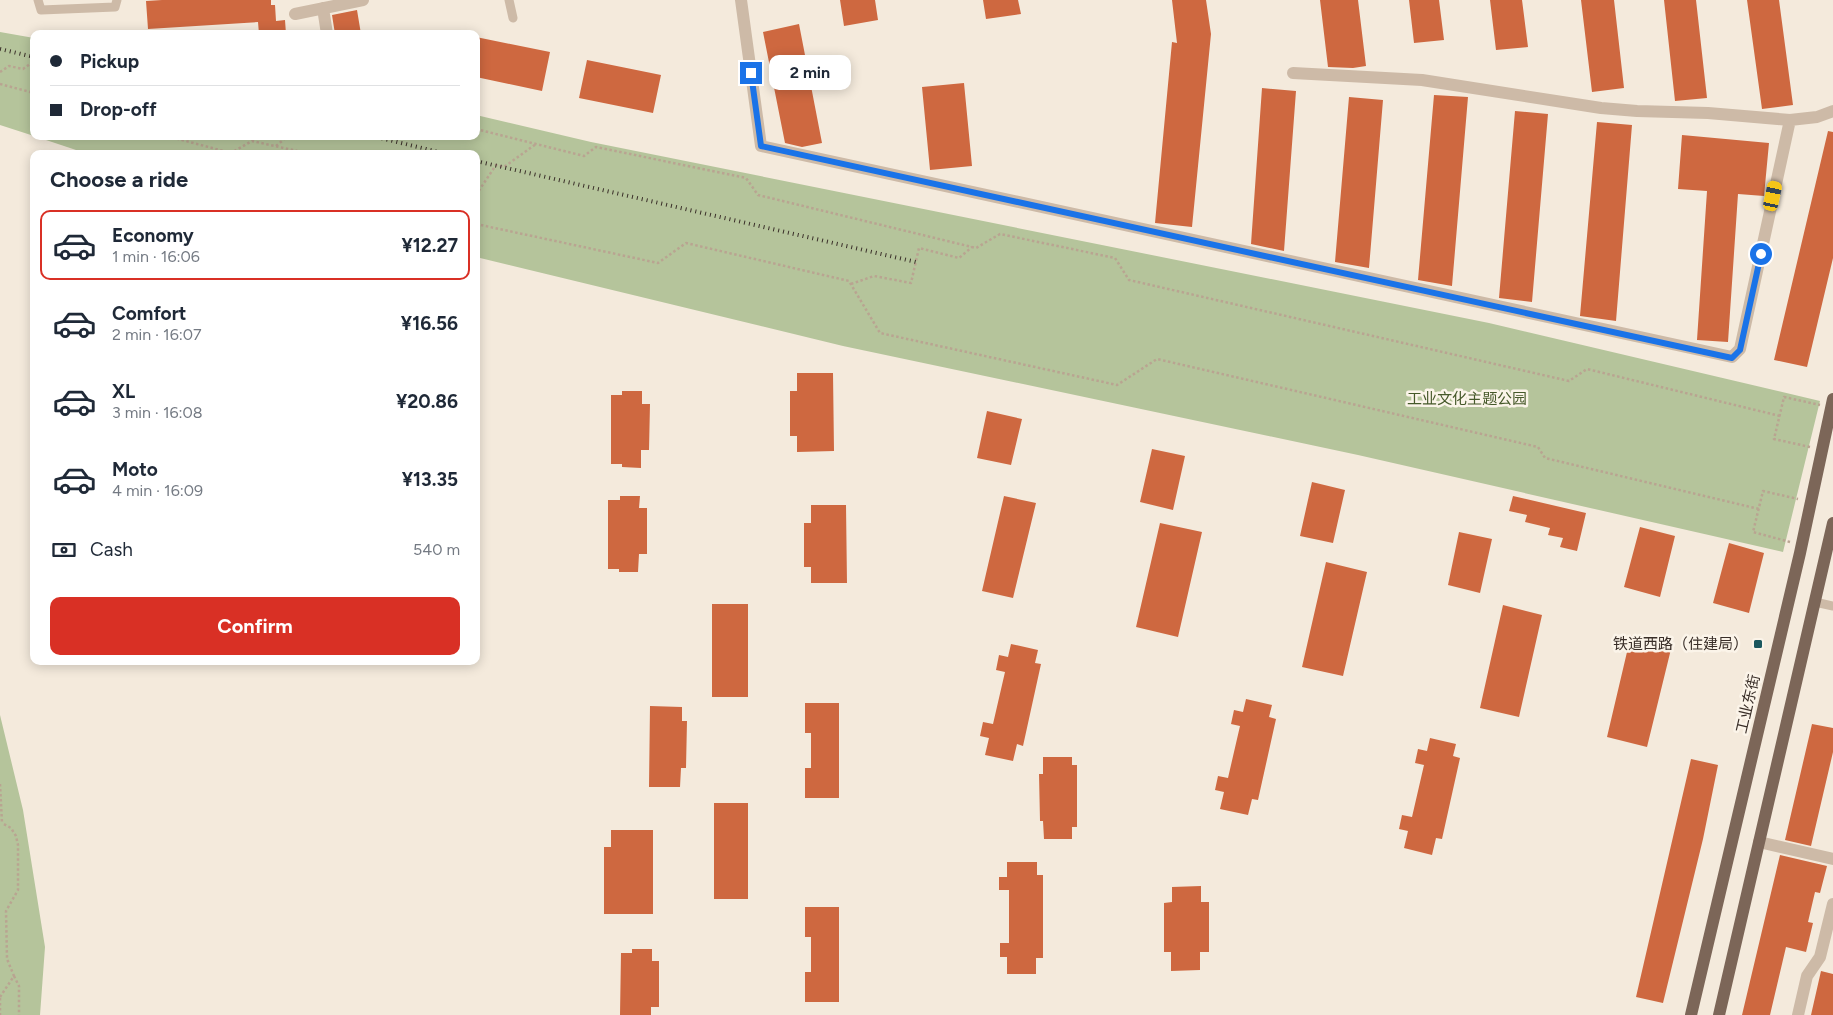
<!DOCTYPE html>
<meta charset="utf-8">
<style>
:root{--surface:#fff;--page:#f2f2f3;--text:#1f2937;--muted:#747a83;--line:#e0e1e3;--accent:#d93025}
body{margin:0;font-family:Figtree,"Noto Sans SC",sans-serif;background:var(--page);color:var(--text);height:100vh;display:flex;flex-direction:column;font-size:19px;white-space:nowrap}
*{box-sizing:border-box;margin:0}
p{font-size:16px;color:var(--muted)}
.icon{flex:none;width:28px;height:28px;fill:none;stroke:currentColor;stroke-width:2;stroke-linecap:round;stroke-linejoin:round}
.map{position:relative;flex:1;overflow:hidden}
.side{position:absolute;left:30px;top:150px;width:450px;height:515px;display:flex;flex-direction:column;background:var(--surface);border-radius:10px;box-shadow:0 2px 12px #0003}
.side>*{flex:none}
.guide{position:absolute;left:30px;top:30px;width:450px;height:110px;border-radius:10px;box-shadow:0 2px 12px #0003;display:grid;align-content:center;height:110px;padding:0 20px;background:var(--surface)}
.end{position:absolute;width:22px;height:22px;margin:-11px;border:6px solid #1a73e8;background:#fff;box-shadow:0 0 0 2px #fff}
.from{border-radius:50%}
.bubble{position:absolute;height:35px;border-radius:10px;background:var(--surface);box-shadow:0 2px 12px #0003;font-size:16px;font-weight:700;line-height:35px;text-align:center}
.car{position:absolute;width:15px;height:30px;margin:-15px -8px;border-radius:6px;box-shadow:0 0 4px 1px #0007;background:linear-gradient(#f5c518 24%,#345 0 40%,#f5c518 0 76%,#345 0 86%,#f5c518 0)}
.guide b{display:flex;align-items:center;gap:18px;height:48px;font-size:19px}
.guide b+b{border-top:1px solid var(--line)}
.guide i{width:12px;height:12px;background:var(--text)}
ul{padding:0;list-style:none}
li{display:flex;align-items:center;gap:15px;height:70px;margin:0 10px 8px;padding:0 10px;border:2px solid transparent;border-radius:10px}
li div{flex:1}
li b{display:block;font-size:19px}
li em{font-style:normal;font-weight:700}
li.active{border-color:var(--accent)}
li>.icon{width:45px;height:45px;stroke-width:1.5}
h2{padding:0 20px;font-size:22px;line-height:60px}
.pay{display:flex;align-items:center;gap:12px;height:55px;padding:0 20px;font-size:19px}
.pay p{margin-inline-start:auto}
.action{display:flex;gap:10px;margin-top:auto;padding:10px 20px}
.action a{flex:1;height:58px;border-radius:10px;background:var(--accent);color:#fff;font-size:20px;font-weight:700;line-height:58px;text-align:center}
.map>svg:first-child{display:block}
</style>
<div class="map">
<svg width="1833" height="1015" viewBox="0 0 1833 1015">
<rect width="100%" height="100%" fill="#f4eadc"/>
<!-- green -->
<path fill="#b5c49b" d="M0,32L34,38V136L0,125Z
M476,115L591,142L1489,323L1820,401L1783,552L1358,455L843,346L476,257V154H88L34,136H476Z
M0,715L23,810L45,947L40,1015H0Z"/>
<!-- building -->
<path fill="#ce6840" d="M162,0H271V5H275L276,21L285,20L286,34H259L258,22L148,29L146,1Z
M840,0H875L878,20L844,26Z
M983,0H1018L1021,14L986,19Z
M1172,0H1206L1211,34L1192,227L1155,223L1172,42L1177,43Z
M1320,0H1358L1366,66L1353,68L1328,67Z
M1409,0H1439L1444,40L1414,43Z
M1490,0H1522L1528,47L1496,50Z
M1581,0H1614L1624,88L1592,92Z
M1664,0H1696L1707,98L1675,101Z
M1747,0H1779L1793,105L1762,109Z
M357,10L361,34H335L332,15Z
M799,24L822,143L802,147L785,143L763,32Z
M476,37L550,52L542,91L476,77Z
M587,60L661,75L653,113L579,98Z
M964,83L972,166L930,170L922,87Z
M1262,88L1296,91L1284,251L1251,244Z
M1434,95L1468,97L1452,286L1418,280Z
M1349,97L1383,100L1369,268L1335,262Z
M1515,111L1548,114L1532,302L1499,298Z
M1597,122L1632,125L1616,321L1580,316Z
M1828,131L1833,132V258L1807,367L1774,360Z
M1682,135L1769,143L1764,196L1738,194L1728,342L1697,340L1707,191L1678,189Z
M797,373H833L834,451L797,452V436H790V391H797Z
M622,391H642V404H650L649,450H641V468L622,467V464H611V395H622Z
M987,411L1022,419L1011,465L977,458Z
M1152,449L1185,456L1173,510L1140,502Z
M1312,482L1345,490L1333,543L1300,536Z
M620,496H640L639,508H647V554H639L638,572H619V569H608V500H620Z
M1004,496L1036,503L1013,598L982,591Z
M1513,496L1586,513L1577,551L1560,547L1563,538L1548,535L1550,528L1525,522L1527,515L1509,511Z
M811,505H846L847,583H811V567H804V523H811Z
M1160,523L1202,532L1178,637L1136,627Z
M1640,527L1675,536L1660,597L1624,587Z
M1459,532L1492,539L1480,593L1448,585Z
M1729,543L1764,553L1749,613L1713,603Z
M1326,562L1367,572L1343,676L1302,667Z
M712,604H748V697H712Z
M1503,605L1542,615L1519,717L1480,708Z
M1631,635L1672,645L1647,747L1607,737Z
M1011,644L1038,650L1035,663L1041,664L1023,746L1017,744L1013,761L985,755L989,738L980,736L983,722L993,724L1005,672L996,670L999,655L1008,657Z
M1246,699L1272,705L1269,717L1276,719L1258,800L1252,799L1248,815L1220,809L1224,792L1215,790L1218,776L1228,778L1240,726L1231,724L1234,710L1243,712Z
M805,703H839V798H805V768H811V733H805Z
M650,706L682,707V721H687L686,768H681L680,787H649Z
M1812,724L1833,728V752L1811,846L1785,840Z
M1430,738L1456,744L1453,756L1460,758L1442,839L1436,838L1432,855L1404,848L1408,831L1399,829L1402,815L1412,817L1424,765L1415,763L1418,749L1427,751Z
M1043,757H1072V765H1077V827H1072V839H1044L1043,821H1040L1039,774H1043Z
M1691,759L1718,765L1703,839L1663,1003L1636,997Z
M714,803H748V899H714Z
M611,830H653V914H604V847H611Z
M1780,855L1827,866L1820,893L1815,892L1808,922L1813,923L1806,952L1786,947L1770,1015H1742Z
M1007,862H1037V875H1043V958H1036V974H1007V957H1000V943H1009V890H999V877H1007Z
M1201,886V902H1209V952H1200V970L1171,971V952H1164V903L1172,902V887Z
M805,907H839V1002H805V972H811V937H805Z
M632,949H652V961H659V1007H651V1015H620L621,953H632Z
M1821,971L1833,974V1015H1811Z"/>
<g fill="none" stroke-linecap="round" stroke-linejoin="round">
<!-- path -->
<path stroke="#b9a491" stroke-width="2.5" stroke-dasharray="2.5 2.5" stroke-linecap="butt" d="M0,72L9,66L23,69L34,61
M0,84L34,93
M476,129L584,156L596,147L746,178L758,195L976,248L1000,234L1115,258L1129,280L1569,381L1587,369L1780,416
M167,136L231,153L252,141L311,154
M276,146L288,136
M476,195L496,165L504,167L536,144
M476,224L658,263L686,243L849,281L880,333L1117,385L1157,359L1538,447L1545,458L1759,509
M851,284L874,276L911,283L919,248L959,258L972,247
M1810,447L1774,439L1784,397L1820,405
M1790,542L1753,532L1763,491L1798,499
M0,784L2,823
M14,976L19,986V1015
M0,997L14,976L7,959L6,911L18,890V845L16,836L11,828L2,823
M0,998V1015"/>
<!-- service -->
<path stroke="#cdbaa7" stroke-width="9" d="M38,0L41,10L115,7L117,0
M509,0L513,18
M1815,602L1833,606"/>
<!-- minor -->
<path stroke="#cdbaa7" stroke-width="12" d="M741,0L761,146L1732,357L1740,349L1790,120
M323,8L327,34
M295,14L363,0
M1293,73L1422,80L1601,108L1637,111L1708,113L1790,120L1817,117L1833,111
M1759,842L1833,859
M1798,1015L1807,976L1820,957L1833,904"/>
<!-- primary -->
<path stroke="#7c6658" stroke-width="12" d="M1691,1015L1800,553L1833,399
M1719,1015L1833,523"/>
<!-- rail -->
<path stroke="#392e28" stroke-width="4" stroke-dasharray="1 4" stroke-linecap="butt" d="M0,49L34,57
M372,136L447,154
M476,161L916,262"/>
</g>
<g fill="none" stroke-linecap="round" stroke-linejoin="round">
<!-- route -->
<path stroke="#1a73e8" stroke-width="6" d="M751,73L761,146L1732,358L1740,350L1761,254"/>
</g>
<!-- markers -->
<rect fill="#1b575e" stroke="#fbf4e9" stroke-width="2" x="1753" y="639" width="10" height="10" rx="2.5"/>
<g text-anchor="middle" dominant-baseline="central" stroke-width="5" stroke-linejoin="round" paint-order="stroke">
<!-- park labels -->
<g font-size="15" fill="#46592a" stroke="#fbf4e9">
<text x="1467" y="399">工业文化主题公园</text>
</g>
<!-- poi labels -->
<g font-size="15" fill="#392e28" stroke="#fbf4e9" text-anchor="end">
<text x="1748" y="644">铁道西路（住建局）</text>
</g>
<!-- street labels -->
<g font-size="15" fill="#392e28" stroke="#fbf4e9">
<text transform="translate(1748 704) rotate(-77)">工业东街</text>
</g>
</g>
</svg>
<i class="end from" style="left:1761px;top:254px"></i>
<i class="end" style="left:751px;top:73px"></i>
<div class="bubble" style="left:769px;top:55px;width:82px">2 min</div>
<i class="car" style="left:1773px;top:196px;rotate:12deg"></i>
<div class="guide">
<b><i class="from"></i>Pickup</b>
<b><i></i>Drop-off</b>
</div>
<section class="side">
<h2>Choose a ride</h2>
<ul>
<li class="active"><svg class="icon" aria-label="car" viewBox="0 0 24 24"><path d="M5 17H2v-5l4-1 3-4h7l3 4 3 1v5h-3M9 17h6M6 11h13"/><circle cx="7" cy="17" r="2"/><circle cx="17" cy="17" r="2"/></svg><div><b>Economy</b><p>1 min · 16:06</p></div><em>¥12.27</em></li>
<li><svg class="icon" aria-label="car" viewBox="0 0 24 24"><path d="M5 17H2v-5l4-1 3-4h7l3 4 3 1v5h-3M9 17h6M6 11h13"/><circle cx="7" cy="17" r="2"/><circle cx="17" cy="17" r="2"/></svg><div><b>Comfort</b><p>2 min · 16:07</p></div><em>¥16.56</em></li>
<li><svg class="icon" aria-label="car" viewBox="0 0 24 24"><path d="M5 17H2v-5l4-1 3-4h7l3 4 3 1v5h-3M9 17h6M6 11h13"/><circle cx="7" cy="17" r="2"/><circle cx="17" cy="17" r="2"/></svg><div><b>XL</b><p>3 min · 16:08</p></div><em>¥20.86</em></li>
<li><svg class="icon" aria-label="car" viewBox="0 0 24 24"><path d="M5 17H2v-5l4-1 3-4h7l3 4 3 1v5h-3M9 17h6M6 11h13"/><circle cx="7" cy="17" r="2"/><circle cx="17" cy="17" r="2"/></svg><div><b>Moto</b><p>4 min · 16:09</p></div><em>¥13.35</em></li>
</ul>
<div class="pay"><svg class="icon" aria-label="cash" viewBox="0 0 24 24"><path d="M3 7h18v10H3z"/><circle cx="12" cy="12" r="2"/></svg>Cash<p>540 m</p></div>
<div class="action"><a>Confirm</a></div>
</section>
</div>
